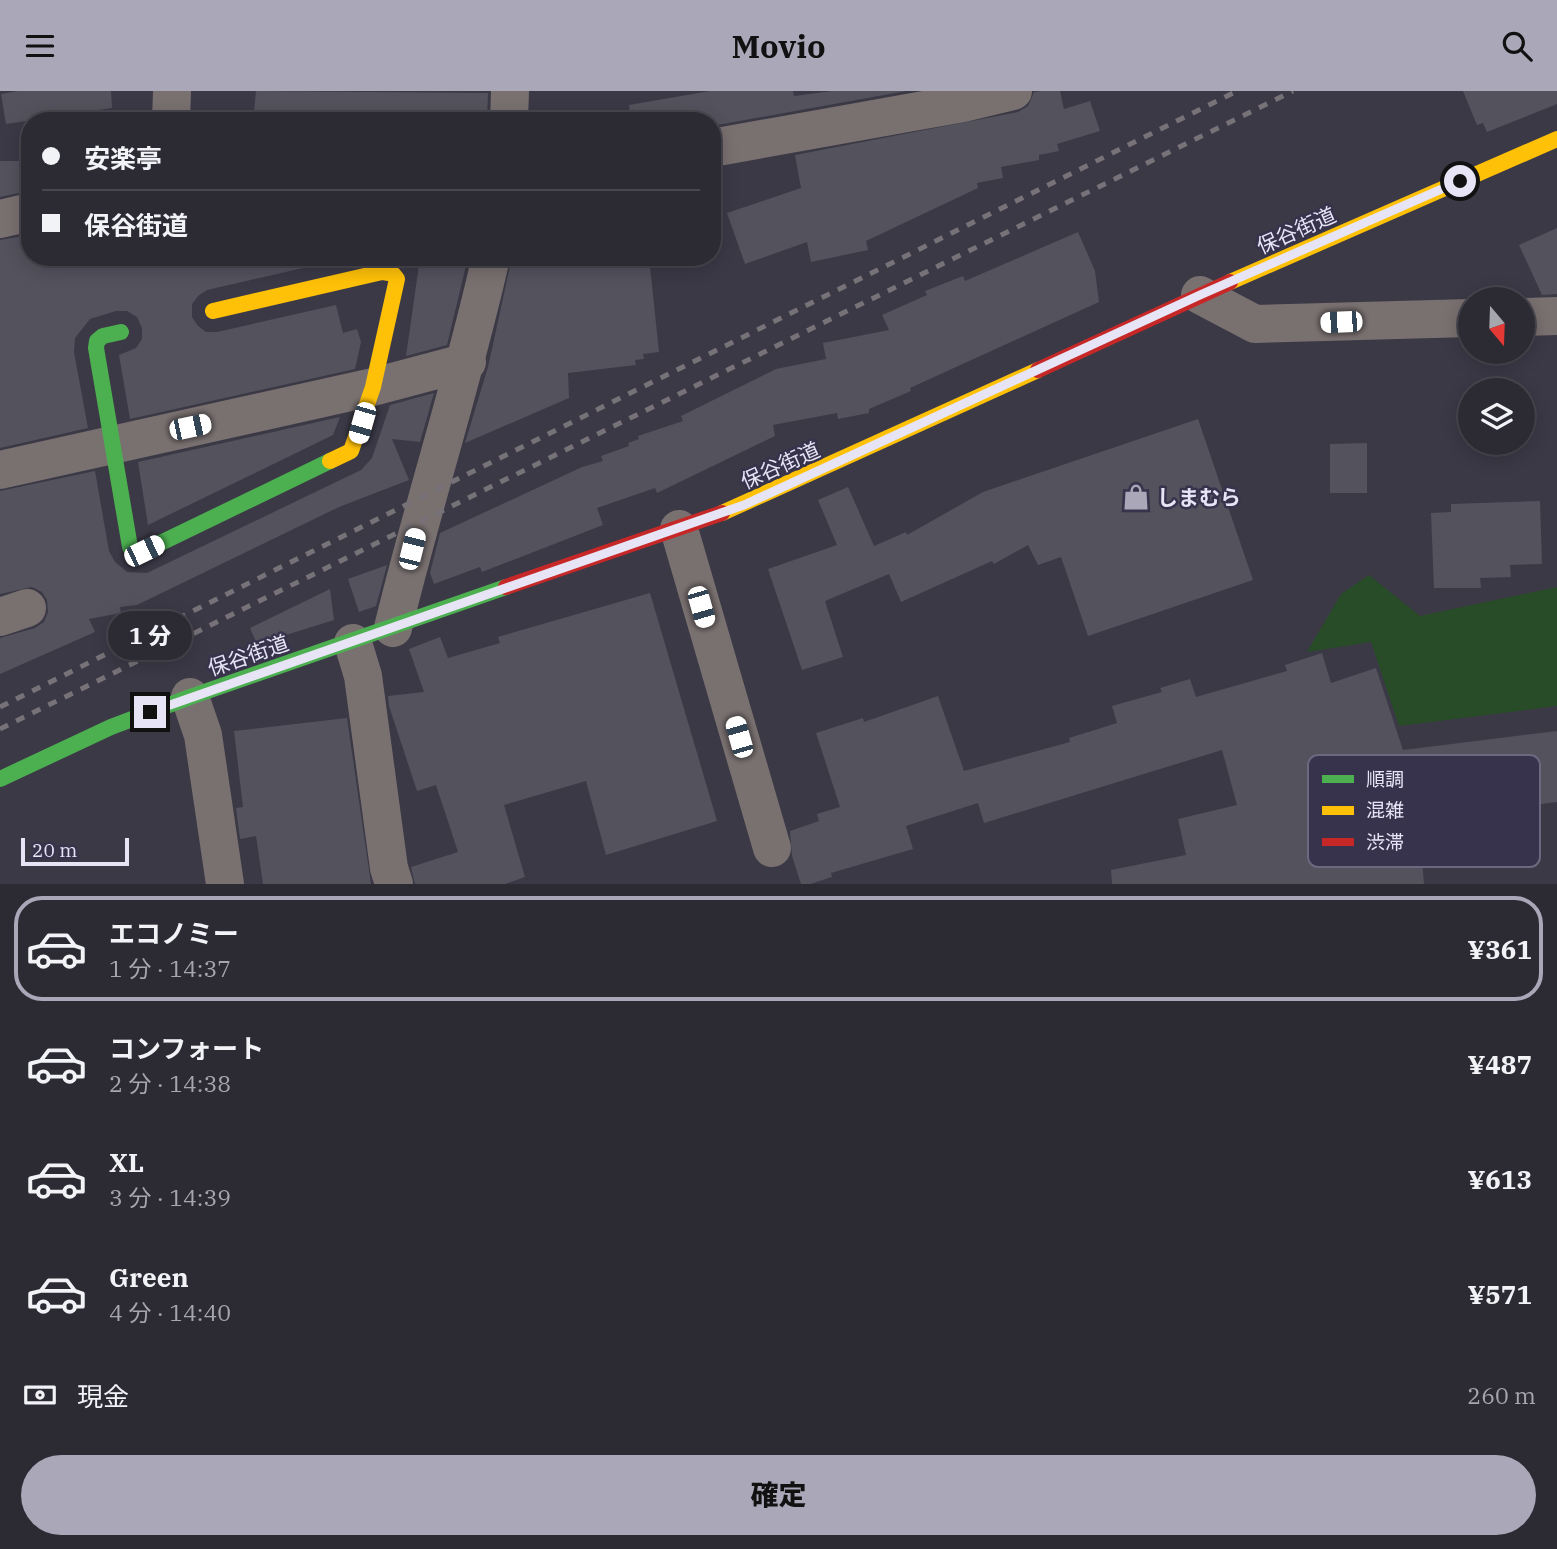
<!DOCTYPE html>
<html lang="ja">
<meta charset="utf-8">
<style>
:root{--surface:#2c2b34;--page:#383740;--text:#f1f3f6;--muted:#a6a7ac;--line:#48474f;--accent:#aaa8b8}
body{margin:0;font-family:"IBM Plex Serif","Noto Sans JP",serif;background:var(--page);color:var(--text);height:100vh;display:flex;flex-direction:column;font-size:26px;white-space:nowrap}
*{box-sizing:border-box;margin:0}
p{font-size:23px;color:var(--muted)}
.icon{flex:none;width:38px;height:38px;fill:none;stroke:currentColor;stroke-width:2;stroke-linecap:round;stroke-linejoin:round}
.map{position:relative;height:793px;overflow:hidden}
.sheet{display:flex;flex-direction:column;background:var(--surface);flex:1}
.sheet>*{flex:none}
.guide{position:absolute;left:21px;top:21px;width:700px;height:154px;border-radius:28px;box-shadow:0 4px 18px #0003,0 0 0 2px var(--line);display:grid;align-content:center;height:154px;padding:0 21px;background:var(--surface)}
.needle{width:46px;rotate:161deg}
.controls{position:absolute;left:1458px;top:196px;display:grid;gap:14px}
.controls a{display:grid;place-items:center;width:77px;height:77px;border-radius:50%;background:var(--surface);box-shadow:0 4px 18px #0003,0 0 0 2px var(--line);font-size:35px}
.scale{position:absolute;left:21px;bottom:18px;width:108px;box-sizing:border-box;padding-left:7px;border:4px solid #e6e4f5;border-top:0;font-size:19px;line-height:24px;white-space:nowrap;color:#e6e4f5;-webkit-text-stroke:5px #37334c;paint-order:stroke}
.end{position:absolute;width:32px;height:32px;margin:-16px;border:9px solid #e6e4f5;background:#111;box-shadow:0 0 0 4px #111}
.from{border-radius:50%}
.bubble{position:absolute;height:49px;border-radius:24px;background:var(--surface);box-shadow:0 4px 18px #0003,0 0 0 2px var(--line);font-size:23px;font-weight:800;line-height:49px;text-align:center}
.car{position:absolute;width:21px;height:42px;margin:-21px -10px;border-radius:9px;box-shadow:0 0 5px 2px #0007;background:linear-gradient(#fff 24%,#345 0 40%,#fff 0 76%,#345 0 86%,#fff 0)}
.guide b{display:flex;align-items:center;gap:24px;height:66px;font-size:26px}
.guide b+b{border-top:2px solid var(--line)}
.guide i{width:18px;height:18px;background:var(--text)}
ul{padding:12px 0 0;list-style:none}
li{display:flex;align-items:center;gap:21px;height:105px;margin:0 14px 10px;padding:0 7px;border:4px solid transparent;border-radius:28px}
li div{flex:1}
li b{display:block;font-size:26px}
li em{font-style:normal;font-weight:800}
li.current{border-color:var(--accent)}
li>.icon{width:63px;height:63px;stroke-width:1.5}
.pay{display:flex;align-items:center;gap:18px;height:77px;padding:0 21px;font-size:26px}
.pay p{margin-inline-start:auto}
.action{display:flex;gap:14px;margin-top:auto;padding:14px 21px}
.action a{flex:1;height:80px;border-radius:42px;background:var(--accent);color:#111;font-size:28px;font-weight:800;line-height:80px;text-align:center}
header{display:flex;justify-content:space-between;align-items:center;height:91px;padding:0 21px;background:var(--accent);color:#111;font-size:32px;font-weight:800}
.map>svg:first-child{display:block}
</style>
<header><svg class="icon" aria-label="menu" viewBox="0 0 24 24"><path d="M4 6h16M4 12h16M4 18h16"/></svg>Movio<svg class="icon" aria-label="search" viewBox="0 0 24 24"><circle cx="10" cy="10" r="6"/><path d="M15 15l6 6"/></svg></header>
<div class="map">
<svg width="1557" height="793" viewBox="0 0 1557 793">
<rect width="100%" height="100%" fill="#3b3946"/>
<!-- green -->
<path fill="#284c27" d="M1369,484L1420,525L1557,496V615L1399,635L1371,551L1307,561L1341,503Z"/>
<!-- building -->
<path fill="#53525d" d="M18,0H111L112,17L6,33L1,3Z
M256,0L488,2L487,30H253Z
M710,0H793L794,5L832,0H906L712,35V30H630L629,14Z
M1041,0H1060L1064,18L1090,10L1100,40L1057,53L1059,60L1039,64V69L1001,76L1003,87L977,92L978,97L866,150L868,159L811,171L807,151L745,173L727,122L801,97L795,64L1018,21L1028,15L1034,1Z
M1463,0H1557V13L1487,41L1483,32L1477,34Z
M0,70H29L28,100L0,106Z
M1557,137V203L1542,204L1519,154Z
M1078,141L1095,180L1099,211L910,297L911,300L869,318V322L838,328L837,322L773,334L775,345L657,402L655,397L597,417L603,434L482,481L480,476L434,493L430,482L440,442L582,376L603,370L601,365L629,355L628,352L639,348L638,345L683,330L681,325L776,278L826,268L823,252L889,239L882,224L927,204L925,200L963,185L965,190Z
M30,144V166H324L325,172L207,199L198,205L192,213V226L198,235L206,241H217L336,214L343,242L357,238L361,251L355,278L130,328L119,264L136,257L142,248V237L137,226L127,220H116L90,228L75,247L74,261L88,337L0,357V149Z
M428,166H468L447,254L406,265L419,174L429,171Z
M512,166H649L659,261L643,263L644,268L635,269L636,274L568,282L569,307L465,352L488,276Z
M434,302L420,351L392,348L409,389L339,416L137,514L120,516L121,522L89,528L95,541L0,583V547L35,537L44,531L48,521L47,509L42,501L32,496L0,503V400L95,380L109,460L115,471L127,481L147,482L361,379L372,367L390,314Z
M340,326L333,344L148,434L138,371Z
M1198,328L1253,489L1088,545L1061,466L1038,474L1028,454L994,473L992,470L901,511L889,483L825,510L843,566L802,579L768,478L837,454L818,409L848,396L874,455L906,441L907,444L983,401Z
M1367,352V402H1330V353Z
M1540,410L1542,473L1510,474L1511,486L1480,487L1481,497H1434L1431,422L1451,421V413Z
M387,474L376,515L359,521L348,488Z
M330,498L334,529L257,553L250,537Z
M650,502L717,730L606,764L586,690L504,714L525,786L505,793H415L411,776L458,761L436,694L417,700L389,615L388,605L424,601L409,558L440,546L448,567L500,552L498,546Z
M1322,562L1331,592L1376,577L1403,659L1557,640V711L1419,729L1424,793H1112L1111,779L1186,764L1178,728L1237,714L1222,659L984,732L978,712L906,735L913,758L831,782L832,786L810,793H801L792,765L790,740L819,730L817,723L840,716L816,642L863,627L864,631L938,605L964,680L1070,651L1069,647L1117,632L1112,615L1162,601L1160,597L1190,588L1196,606L1287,580L1285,574Z
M347,627L371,793H263L256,745L240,748L236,717L243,716L234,640Z"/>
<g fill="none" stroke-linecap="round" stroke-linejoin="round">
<!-- street -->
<path stroke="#797070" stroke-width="38" d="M171,30L172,0
M509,30L510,0
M712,57L963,12L1013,0
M0,128L30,121
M1200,204L1255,233L1470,227
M1522,226L1557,225
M0,379L373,296L467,271
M679,438L772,757
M0,526L27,517
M393,537C423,413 463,291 491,166
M353,552L363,585L389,777L394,793
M190,606L203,644L225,793"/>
<!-- fast -->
<path stroke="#4caf50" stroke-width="16" d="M121,241L103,245L97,250L96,257L130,456L135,461L144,460L330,370
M0,688L111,636L190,606L506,496"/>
<!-- slow -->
<path stroke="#ffc107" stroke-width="16" d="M1230,191L1557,48
M213,220L382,181L393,183L397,188L373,296L351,360L330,370
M722,422L1038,279"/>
<!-- jam -->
<path stroke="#c62828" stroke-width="16" d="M1038,279L1230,191
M506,496L722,422"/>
<!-- rail -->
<path stroke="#767278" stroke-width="5" stroke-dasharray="9 9" stroke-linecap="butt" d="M0,616L1237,0
M0,638L1293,0"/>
</g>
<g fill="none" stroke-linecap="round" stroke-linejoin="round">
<!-- route -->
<path stroke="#e6e4f5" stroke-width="9" d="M150,621L744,414L1200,204L1460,90"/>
</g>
<!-- icons -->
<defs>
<g id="shop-bare" transform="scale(2.1)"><path d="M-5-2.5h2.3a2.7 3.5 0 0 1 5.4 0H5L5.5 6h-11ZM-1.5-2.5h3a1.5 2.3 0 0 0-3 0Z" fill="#aaa8b8" stroke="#37334c" stroke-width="2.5" paint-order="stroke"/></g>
</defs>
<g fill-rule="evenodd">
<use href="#shop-bare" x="1136" y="406"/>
</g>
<g text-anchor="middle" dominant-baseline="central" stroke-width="5" stroke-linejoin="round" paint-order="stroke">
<!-- street labels -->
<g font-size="21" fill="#e6e4f5" stroke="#37334c">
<text transform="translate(1296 139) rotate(-24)">保谷街道</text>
<text transform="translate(780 374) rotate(-24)">保谷街道</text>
<text transform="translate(248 564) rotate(-19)">保谷街道</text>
</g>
<!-- poi labels -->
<g font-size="21" font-weight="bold" fill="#e6e4f5" stroke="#37334c" text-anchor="start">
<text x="1157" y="406">しまむら</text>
</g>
</g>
<!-- legend -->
<rect x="1308" y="664" width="232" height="112" rx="10" fill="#37334c" stroke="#6c687f" stroke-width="2"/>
<rect x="1322" y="684" width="32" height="8" fill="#4caf50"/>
<rect x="1322" y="715" width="32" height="9" fill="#ffc107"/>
<rect x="1322" y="747" width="32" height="8" fill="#c62828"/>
<g font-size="19" fill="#e6e4f5">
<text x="1366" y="695">順調</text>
<text x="1366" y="726">混雑</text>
<text x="1366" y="758">渋滞</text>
</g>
</svg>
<div class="controls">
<a><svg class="needle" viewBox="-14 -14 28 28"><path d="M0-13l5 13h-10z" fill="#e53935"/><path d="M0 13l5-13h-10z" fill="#a6a7ac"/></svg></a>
<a><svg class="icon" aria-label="layers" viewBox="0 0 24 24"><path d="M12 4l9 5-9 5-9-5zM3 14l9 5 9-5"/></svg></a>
</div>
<div class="scale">20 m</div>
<i class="end from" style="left:1460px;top:90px"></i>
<i class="end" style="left:150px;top:621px"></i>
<div class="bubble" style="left:108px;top:520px;width:84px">1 分</div>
<i class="car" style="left:1341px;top:231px;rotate:268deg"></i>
<i class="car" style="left:362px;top:332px;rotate:196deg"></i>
<i class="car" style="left:190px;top:336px;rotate:78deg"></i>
<i class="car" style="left:412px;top:458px;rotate:14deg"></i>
<i class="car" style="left:144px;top:460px;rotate:64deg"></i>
<i class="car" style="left:701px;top:516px;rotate:164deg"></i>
<i class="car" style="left:739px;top:646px;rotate:344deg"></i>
<div class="guide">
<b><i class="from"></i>安楽亭</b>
<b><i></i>保谷街道</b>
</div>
</div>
<section class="sheet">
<ul>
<li class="current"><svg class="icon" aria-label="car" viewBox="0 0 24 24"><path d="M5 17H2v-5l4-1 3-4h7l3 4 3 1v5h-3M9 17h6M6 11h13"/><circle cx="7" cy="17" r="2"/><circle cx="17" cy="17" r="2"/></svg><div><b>エコノミー</b><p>1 分 · 14:37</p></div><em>¥361</em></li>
<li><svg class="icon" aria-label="car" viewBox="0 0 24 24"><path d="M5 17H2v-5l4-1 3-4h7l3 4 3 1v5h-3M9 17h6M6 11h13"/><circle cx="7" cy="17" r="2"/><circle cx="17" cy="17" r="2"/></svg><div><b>コンフォート</b><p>2 分 · 14:38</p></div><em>¥487</em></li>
<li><svg class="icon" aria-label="car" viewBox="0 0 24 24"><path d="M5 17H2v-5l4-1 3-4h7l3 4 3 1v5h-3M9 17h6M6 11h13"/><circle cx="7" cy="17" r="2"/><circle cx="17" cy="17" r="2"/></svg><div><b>XL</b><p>3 分 · 14:39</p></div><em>¥613</em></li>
<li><svg class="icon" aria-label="car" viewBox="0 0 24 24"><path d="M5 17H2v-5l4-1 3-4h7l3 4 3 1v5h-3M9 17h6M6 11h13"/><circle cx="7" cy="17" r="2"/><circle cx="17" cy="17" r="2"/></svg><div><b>Green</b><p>4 分 · 14:40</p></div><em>¥571</em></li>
</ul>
<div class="pay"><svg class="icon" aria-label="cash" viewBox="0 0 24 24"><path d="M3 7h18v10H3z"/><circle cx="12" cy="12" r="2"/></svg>現金<p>260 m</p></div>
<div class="action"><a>確定</a></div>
</section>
